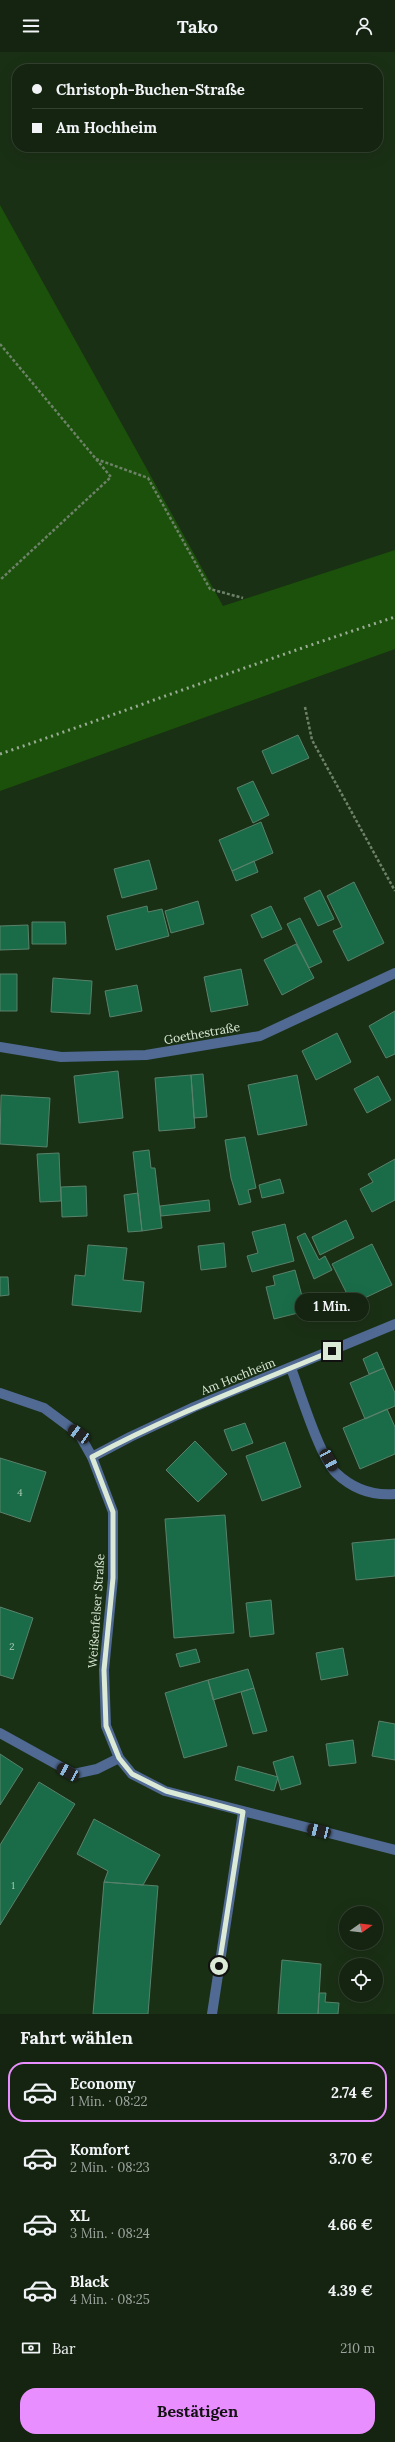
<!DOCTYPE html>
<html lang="de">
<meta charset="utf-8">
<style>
:root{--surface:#142410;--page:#1d2c19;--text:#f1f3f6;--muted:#9da49f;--line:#334130;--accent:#e98efe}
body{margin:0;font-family:Lora,serif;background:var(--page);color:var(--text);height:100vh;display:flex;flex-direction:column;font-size:15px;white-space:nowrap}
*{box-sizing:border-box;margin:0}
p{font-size:13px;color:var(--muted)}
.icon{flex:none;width:22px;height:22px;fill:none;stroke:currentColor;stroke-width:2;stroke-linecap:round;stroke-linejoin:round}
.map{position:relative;height:1962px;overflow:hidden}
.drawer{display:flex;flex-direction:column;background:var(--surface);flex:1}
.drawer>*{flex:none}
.top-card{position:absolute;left:12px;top:12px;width:371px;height:88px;border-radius:16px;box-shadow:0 4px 16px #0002,0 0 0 1px var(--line);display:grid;align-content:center;height:88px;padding:0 20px;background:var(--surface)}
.needle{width:26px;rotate:76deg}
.fabs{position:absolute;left:339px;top:1854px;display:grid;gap:8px}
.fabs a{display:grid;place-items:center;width:44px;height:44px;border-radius:50%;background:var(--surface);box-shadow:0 4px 16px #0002,0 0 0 1px var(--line);font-size:20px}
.end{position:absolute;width:18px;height:18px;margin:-9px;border:5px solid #dbe9d7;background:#111;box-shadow:0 0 0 2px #111}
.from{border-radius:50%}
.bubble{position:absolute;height:28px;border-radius:14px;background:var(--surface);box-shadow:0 4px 16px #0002,0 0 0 1px var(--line);font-size:13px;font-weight:700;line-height:28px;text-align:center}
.car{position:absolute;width:12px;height:24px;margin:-12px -6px;border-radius:5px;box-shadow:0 0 3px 1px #0007;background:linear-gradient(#222 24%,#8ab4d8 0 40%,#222 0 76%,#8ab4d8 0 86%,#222 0)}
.top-card b{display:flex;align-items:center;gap:14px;height:38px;font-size:15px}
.top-card b+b{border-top:1px solid var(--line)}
.top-card i{width:10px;height:10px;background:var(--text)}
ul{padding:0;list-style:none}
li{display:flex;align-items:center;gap:12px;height:60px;margin:0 8px 6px;padding:0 12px;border:2px solid transparent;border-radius:16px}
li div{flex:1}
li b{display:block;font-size:15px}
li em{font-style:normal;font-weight:700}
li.on{border-color:var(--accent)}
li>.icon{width:36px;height:36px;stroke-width:1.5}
h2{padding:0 20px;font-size:18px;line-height:48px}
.pay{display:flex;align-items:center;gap:10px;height:44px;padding:0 20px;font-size:15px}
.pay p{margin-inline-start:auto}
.primary-button{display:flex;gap:8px;margin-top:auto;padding:8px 20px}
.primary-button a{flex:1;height:46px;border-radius:16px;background:var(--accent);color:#111;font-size:16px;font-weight:700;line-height:46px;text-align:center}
header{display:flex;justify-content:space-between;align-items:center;height:52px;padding:0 20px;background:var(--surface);font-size:18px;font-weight:700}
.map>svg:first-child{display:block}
</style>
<header><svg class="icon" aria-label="menu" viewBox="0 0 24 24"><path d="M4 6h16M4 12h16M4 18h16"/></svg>Tako<svg class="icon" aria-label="person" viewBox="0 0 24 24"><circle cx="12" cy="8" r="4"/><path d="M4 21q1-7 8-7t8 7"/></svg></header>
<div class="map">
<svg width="395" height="1962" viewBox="0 0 395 1962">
<rect width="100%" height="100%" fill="#1a3015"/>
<!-- green -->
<path fill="#1b510a" d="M0,153L223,554L395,498V597L0,739Z"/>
<!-- building -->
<path fill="#1a6c48" stroke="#59816b" d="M298,683L309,706L272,722L262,699Z
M253,729L269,763L253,771L237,736Z
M261,770L273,801L232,819L219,788Z
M149,808L157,837L122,846L114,817Z
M254,809L258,820L236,829L232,819Z
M354,830L384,891L348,909L333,879L342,875L327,844Z
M320,838L334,867L318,874L304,846Z
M198,849L204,872L171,881L165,859Z
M147,854L148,860L162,857L169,884L116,898L107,864Z
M271,854L282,877L262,886L251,863Z
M300,866L322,910L309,916L287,872Z
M32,870H65L66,892H32Z
M28,873L29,897L0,898V874Z
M296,892L314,926L282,943L264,908Z
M241,917L248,953L211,960L204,925Z
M0,922H17V959H0Z
M53,926L92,929L90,962L51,960Z
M137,933L142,959L110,965L105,939Z
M395,959V1002L386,1006L369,974Z
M337,981L351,1010L316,1028L302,999Z
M118,1019L123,1066L79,1071L74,1024Z
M203,1022L207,1065L194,1066L191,1023Z
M191,1023L195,1076L159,1079L155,1026Z
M297,1023L307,1073L258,1083L248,1033Z
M378,1024L391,1048L367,1061L354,1037Z
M1,1043L50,1046L47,1095L0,1092Z
M245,1085L256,1136L248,1138L251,1150L239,1153L231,1126L225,1088Z
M149,1098L151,1116H155L162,1176L142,1179L133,1100Z
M59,1101L61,1149L40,1150L37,1102Z
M395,1107V1148L372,1160L360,1137L373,1130L368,1122Z
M280,1127L284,1141L262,1146L259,1133Z
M86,1134L87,1164L62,1165L61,1135Z
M138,1141L142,1179L128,1180L124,1143Z
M209,1148L210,1159L161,1164L160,1154Z
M346,1168L354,1186L320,1203L312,1185Z
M285,1172L294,1209L252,1220L247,1204L258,1201L252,1180Z
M305,1181L319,1208L325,1204L332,1218L314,1227L297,1185Z
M224,1191L226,1215L201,1218L198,1194Z
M372,1192L392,1233L352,1252L332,1212Z
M88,1193L127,1196L123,1228L144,1230L141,1260L72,1253L75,1223L85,1224Z
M295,1218L306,1259L274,1267L266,1235L275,1233L273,1224Z
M0,1225H8L9,1243L0,1244Z
M377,1300L384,1316L369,1322L363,1307Z
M384,1316L395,1341V1354L365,1367L350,1331Z
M387,1357L395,1375V1402L360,1417L343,1376Z
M245,1371L253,1391L232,1399L224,1378Z
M195,1389L227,1422L198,1450L166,1418Z
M285,1390L301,1435L262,1449L246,1404Z
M0,1406L46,1420L30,1470L0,1460Z
M225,1463L234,1581L174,1586L165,1467Z
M395,1487V1524L356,1528L352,1491Z
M271,1548L274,1582L250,1585L246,1551Z
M0,1555L33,1566L13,1627L0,1623Z
M343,1596L348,1623L321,1628L316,1601Z
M196,1597L200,1610L180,1615L176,1602Z
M248,1617L254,1636L213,1648L208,1628Z
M208,1628L227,1694L184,1706L165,1641Z
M254,1636L267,1679L253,1682L241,1640Z
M379,1669L395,1672V1708L372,1704Z
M353,1688L356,1711L329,1714L326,1692Z
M0,1702L23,1717L0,1753Z
M293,1704L301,1732L281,1738L273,1710Z
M238,1714L278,1725L274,1739L235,1728Z
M39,1730L75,1752L0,1873V1793Z
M94,1767L160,1803L143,1833L104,1830L108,1819L77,1802Z
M104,1830L158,1834L148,1962H93Z
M282,1908L321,1912L318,1962H278Z
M319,1941H326L325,1950L339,1951L338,1962H318Z"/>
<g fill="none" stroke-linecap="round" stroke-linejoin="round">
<!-- path -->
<path stroke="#6e8169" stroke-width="2.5" stroke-dasharray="3 2" stroke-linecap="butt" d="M0,292L111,425L0,528
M96,407L148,426L210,537L243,546
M305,655L312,688L395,839"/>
<!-- service -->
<path stroke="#506a93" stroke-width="10" d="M0,1681L74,1722L97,1717L119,1706"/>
<!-- minor -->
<path stroke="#506a93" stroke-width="10" d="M0,995L61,1005L146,1003L260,984L395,921
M291,1316C300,1340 320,1405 336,1421C353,1437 373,1444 395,1442
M92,1405L130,1385L194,1355L395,1272
M212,1962L243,1760"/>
<!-- tertiary -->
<path stroke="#506a93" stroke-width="10" d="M0,1341L44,1356L79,1382L92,1405L113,1460V1526L104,1618L106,1674L119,1706L132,1722L165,1739L395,1798"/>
<!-- rail -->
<path stroke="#9aab96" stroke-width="3" stroke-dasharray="2 4" stroke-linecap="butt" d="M0,702C132,657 262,608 395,565"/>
</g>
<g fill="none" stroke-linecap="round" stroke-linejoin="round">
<!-- route -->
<path stroke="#dbe9d7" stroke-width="5" d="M219,1914L243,1760L166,1739L132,1722L119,1706L106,1674L104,1618L113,1526V1460L92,1405C170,1363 251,1333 332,1299"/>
</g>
<g text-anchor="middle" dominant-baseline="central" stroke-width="3" stroke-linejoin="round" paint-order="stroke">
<!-- number labels -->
<g font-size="10" fill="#abcab3">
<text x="20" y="1440">4</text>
<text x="12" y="1594">2</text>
<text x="13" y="1833">1</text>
</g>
<!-- street labels -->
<g font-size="12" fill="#dbe9d7" stroke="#1a3015">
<text transform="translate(202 981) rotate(-10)">Goethestraße</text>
<text transform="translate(238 1324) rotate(-22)">Am Hochheim</text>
<text transform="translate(96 1559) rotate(-86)">Weißenfelser Straße</text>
</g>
</g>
</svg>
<div class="fabs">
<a><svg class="needle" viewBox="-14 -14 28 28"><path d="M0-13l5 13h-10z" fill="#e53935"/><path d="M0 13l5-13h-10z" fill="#9da49f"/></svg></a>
<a><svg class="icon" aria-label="locate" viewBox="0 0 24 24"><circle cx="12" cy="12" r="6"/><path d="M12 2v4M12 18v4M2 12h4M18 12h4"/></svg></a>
</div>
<i class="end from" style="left:219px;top:1914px"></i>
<i class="end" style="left:332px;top:1299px"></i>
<div class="bubble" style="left:295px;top:1241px;width:74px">1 Min.</div>
<i class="car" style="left:79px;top:1382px;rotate:305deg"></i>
<i class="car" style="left:329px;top:1408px;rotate:151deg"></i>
<i class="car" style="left:68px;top:1720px;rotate:299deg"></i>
<i class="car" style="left:319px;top:1779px;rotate:284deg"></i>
<div class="top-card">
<b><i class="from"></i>Christoph-Buchen-Straße</b>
<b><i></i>Am Hochheim</b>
</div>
</div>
<section class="drawer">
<h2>Fahrt wählen</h2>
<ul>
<li class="on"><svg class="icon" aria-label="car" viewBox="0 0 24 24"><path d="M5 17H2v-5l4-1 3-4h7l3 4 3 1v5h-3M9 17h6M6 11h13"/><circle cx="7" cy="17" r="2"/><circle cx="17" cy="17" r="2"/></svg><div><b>Economy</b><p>1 Min. · 08:22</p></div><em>2.74 €</em></li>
<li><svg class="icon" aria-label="car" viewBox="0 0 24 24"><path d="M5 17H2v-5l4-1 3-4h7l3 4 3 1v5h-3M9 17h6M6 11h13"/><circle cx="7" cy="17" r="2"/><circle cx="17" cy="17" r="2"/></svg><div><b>Komfort</b><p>2 Min. · 08:23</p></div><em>3.70 €</em></li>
<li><svg class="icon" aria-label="car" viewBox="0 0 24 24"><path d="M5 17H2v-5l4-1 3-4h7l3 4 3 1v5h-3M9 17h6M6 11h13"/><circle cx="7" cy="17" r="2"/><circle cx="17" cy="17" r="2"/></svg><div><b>XL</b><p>3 Min. · 08:24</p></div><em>4.66 €</em></li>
<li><svg class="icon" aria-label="car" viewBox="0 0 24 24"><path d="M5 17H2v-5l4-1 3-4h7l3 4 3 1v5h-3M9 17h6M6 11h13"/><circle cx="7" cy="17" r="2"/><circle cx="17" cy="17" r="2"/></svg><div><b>Black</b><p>4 Min. · 08:25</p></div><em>4.39 €</em></li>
</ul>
<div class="pay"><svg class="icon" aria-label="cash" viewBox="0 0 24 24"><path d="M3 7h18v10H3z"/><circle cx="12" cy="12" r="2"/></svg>Bar<p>210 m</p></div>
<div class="primary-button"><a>Bestätigen</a></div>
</section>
